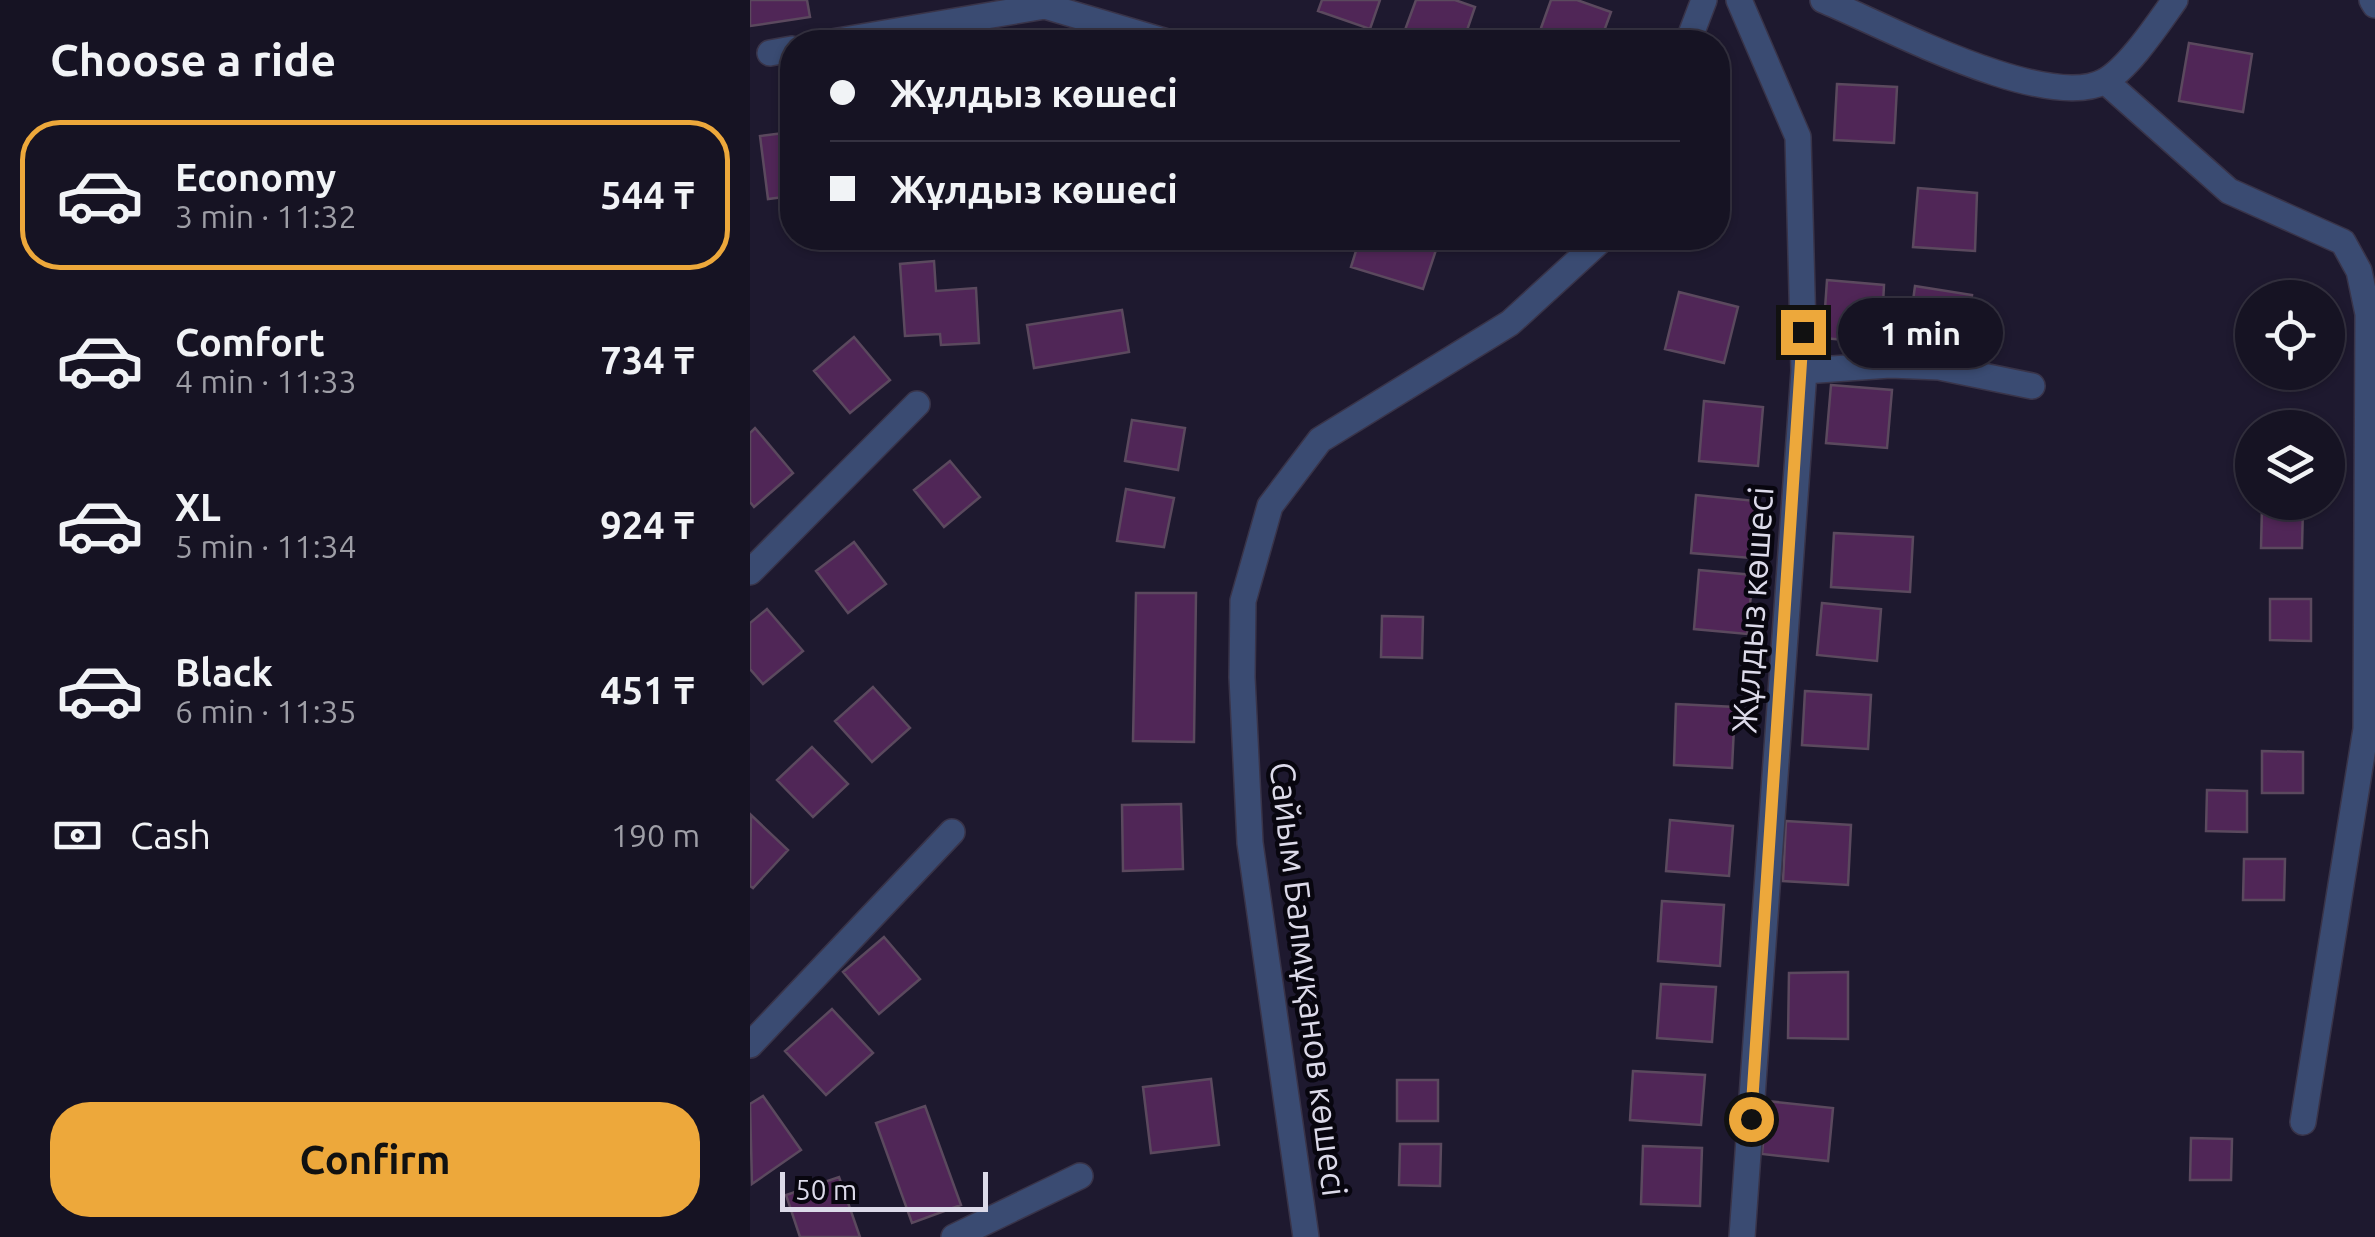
<!DOCTYPE html>
<meta charset="utf-8">
<style>
:root{--surface:#161323;--page:#1f1c2b;--text:#f1f3f6;--muted:#9e9ea6;--line:#353241;--accent:#eda83b}
body{margin:0;font-family:Ubuntu,sans-serif;background:var(--page);color:var(--text);height:100vh;display:flex;flex-direction:column;font-size:38px;white-space:nowrap}
*{box-sizing:border-box;margin:0}
p{font-size:32px;color:var(--muted)}
.icon{flex:none;width:55px;height:55px;fill:none;stroke:currentColor;stroke-width:2;stroke-linecap:round;stroke-linejoin:round}
.map{position:relative;flex:1;overflow:hidden}
.drawer{display:flex;flex-direction:column;background:var(--surface);width:750px}
.drawer>*{flex:none}
.banner{position:absolute;left:30px;top:30px;width:950px;height:220px;border-radius:40px;box-shadow:0 2px 8px #0004,0 0 0 2px var(--line);display:grid;align-content:center;height:220px;padding:0 50px;background:var(--surface)}
.fabs{position:absolute;left:1485px;top:280px;display:grid;gap:20px}
.fabs a{display:grid;place-items:center;width:110px;height:110px;border-radius:50%;background:var(--surface);box-shadow:0 2px 8px #0004,0 0 0 2px var(--line);font-size:50px}
.scale{position:absolute;left:30px;bottom:25px;width:208px;box-sizing:border-box;padding-left:10px;border:5px solid #dcdae9;border-top:0;font-size:28px;line-height:35px;white-space:nowrap;color:#dcdae9;-webkit-text-stroke:8px #08060f;paint-order:stroke}
.end{position:absolute;width:45px;height:45px;margin:-22px;border:12px solid #eda83b;background:#111;box-shadow:0 0 0 5px #111}
.from{border-radius:50%}
.bubble{position:absolute;height:70px;border-radius:35px;background:var(--surface);box-shadow:0 2px 8px #0004,0 0 0 2px var(--line);font-size:32px;font-weight:700;line-height:70px;text-align:center}
.banner b{display:flex;align-items:center;gap:35px;height:95px;font-size:38px}
.banner b+b{border-top:2px solid var(--line)}
.banner i{width:25px;height:25px;background:var(--text)}
ul{padding:0;list-style:none}
li{display:flex;align-items:center;gap:30px;height:150px;margin:0 20px 15px;padding:0 30px;border:5px solid transparent;border-radius:40px}
li div{flex:1}
li b{display:block;font-size:38px}
li em{font-style:normal;font-weight:700}
li.selected{border-color:var(--accent)}
li>.icon{width:90px;height:90px;stroke-width:1.5}
h2{padding:0 50px;font-size:45px;line-height:120px}
.pay{display:flex;align-items:center;gap:25px;height:110px;padding:0 50px;font-size:38px}
.pay p{margin-inline-start:auto}
.primary-button{display:flex;gap:20px;margin-top:auto;padding:20px 50px}
.primary-button a{flex:1;height:115px;border-radius:40px;background:var(--accent);color:#111;font-size:40px;font-weight:700;line-height:115px;text-align:center}
main{display:flex;flex:1;min-height:0}
.map>svg:first-child{display:block}
</style>
<main>
<section class="drawer">
<h2>Choose a ride</h2>
<ul>
<li class="selected"><svg class="icon" aria-label="car" viewBox="0 0 24 24"><path d="M5 17H2v-5l4-1 3-4h7l3 4 3 1v5h-3M9 17h6M6 11h13"/><circle cx="7" cy="17" r="2"/><circle cx="17" cy="17" r="2"/></svg><div><b>Economy</b><p>3 min · 11:32</p></div><em>544 ₸</em></li>
<li><svg class="icon" aria-label="car" viewBox="0 0 24 24"><path d="M5 17H2v-5l4-1 3-4h7l3 4 3 1v5h-3M9 17h6M6 11h13"/><circle cx="7" cy="17" r="2"/><circle cx="17" cy="17" r="2"/></svg><div><b>Comfort</b><p>4 min · 11:33</p></div><em>734 ₸</em></li>
<li><svg class="icon" aria-label="car" viewBox="0 0 24 24"><path d="M5 17H2v-5l4-1 3-4h7l3 4 3 1v5h-3M9 17h6M6 11h13"/><circle cx="7" cy="17" r="2"/><circle cx="17" cy="17" r="2"/></svg><div><b>XL</b><p>5 min · 11:34</p></div><em>924 ₸</em></li>
<li><svg class="icon" aria-label="car" viewBox="0 0 24 24"><path d="M5 17H2v-5l4-1 3-4h7l3 4 3 1v5h-3M9 17h6M6 11h13"/><circle cx="7" cy="17" r="2"/><circle cx="17" cy="17" r="2"/></svg><div><b>Black</b><p>6 min · 11:35</p></div><em>451 ₸</em></li>
</ul>
<div class="pay"><svg class="icon" aria-label="cash" viewBox="0 0 24 24"><path d="M3 7h18v10H3z"/><circle cx="12" cy="12" r="2"/></svg>Cash<p>190 m</p></div>
<div class="primary-button"><a>Confirm</a></div>
</section>
<div class="map">
<svg width="1625" height="1237" viewBox="0 0 1625 1237">
<rect width="100%" height="100%" fill="#1e192f"/>
<!-- building -->
<path fill="#502657" stroke="#5b495e" stroke-width="2.5" d="M0,0H57L60,17L0,26Z
M572,0H630L620,29L568,11Z
M666,0H705L725,7L713,42L652,38Z
M801,0H827L861,12L850,42H786Z
M1439,43L1502,54L1493,112L1429,101Z
M1087,84L1147,87L1144,143L1084,140Z
M42,132V196L18,199L10,136Z
M1168,188L1227,193L1225,251L1163,247Z
M610,238H690L673,289L601,267Z
M184,261L186,291L226,288L229,343L191,345L190,334L155,336L150,264Z
M1077,280L1134,285L1131,343L1073,338Z
M1165,286L1222,295L1214,354L1157,345Z
M929,292L988,307L974,363L915,349Z
M372,310L379,352L284,368L277,325Z
M104,337L140,380L100,413L64,371Z
M1081,385L1142,390L1137,448L1076,443Z
M954,401L1013,407L1008,466L949,461Z
M382,420L435,428L428,470L375,461Z
M5,428L43,473L4,507L0,502V433Z
M200,461L230,497L194,527L164,490Z
M376,489L424,498L414,547L367,541Z
M946,495L1006,501L1001,558L941,553Z
M1512,507H1553L1552,548H1511Z
M1084,533L1163,537L1160,592L1081,587Z
M104,542L136,584L98,613L66,571Z
M949,570L1003,575L997,634L944,629Z
M386,593H446L444,742L383,741Z
M1520,599H1561V641L1520,640Z
M1072,603L1131,609L1127,661L1067,655Z
M17,609L53,651L13,684L0,669V623Z
M632,616L673,617L672,658L631,657Z
M123,687L160,728L122,762L85,721Z
M1055,691L1121,695L1118,749L1052,745Z
M926,704L985,707L982,768L924,765Z
M62,747L98,784L63,817L27,780Z
M1512,751L1553,752V793H1512Z
M1457,790L1497,791V832L1456,831Z
M431,804L433,869L373,871L372,805Z
M1,815L38,850L3,888L0,886Z
M920,820L983,826L979,876L916,871Z
M1036,821L1101,825L1098,885L1033,881Z
M1494,859H1535L1534,900H1493Z
M912,901L974,905L970,966L908,961Z
M134,937L170,979L129,1014L93,972Z
M1098,972V1039L1038,1038L1039,973Z
M911,984L966,987L962,1042L907,1038Z
M82,1009L123,1053L76,1095L35,1051Z
M883,1071L955,1075L951,1125L880,1120Z
M461,1079L469,1145L401,1153L393,1087Z
M647,1080H688V1121H647Z
M13,1096L51,1150L2,1184L0,1104Z
M1017,1101L1083,1108L1078,1161L1012,1154Z
M175,1106L211,1205L162,1223L126,1123Z
M1441,1138L1482,1139L1481,1180H1440Z
M650,1144H691L690,1186L649,1185Z
M893,1146L952,1148L950,1206L891,1204Z
M89,1177L110,1237H50L36,1195Z"/>
<g fill="none" stroke-linecap="round" stroke-linejoin="round">
<!-- minor casing -->
<g stroke="#393449" stroke-width="28">
<path id="minor" d="M989,0L1048,137L1054,371L992,1237
M1073,0C1134,25 1296,113 1355,81C1379,68 1409,22 1425,0
M1622,0L1625,5
M82,42L295,6L417,42
M938,42L954,0
M20,53L42,49
M1355,81L1479,191L1593,242L1609,271L1618,314L1616,729L1553,1122
M1054,371L1140,365L1189,367L1282,386
M0,572L167,404
M0,1045L202,832
M204,1237L330,1176
M556,1237L500,843L492,677L493,601L520,506L570,440L760,323L853,238"/>
</g>
<!-- minor -->
<use href="#minor" stroke="#3a4b72" stroke-width="25"/>
</g>
<g fill="none" stroke-linecap="round" stroke-linejoin="round">
<!-- route -->
<path stroke="#eda83b" stroke-width="12" d="M1001,1119L1053,332"/>
</g>
<g text-anchor="middle" dominant-baseline="central" stroke-width="9" stroke-linejoin="round" paint-order="stroke">
<!-- street labels -->
<g font-size="35" fill="#dcdae9" stroke="#08060f">
<text transform="translate(1002 610) rotate(-86)">Жұлдыз көшесі</text>
<text transform="translate(559 979) rotate(83)">Сайым Балмұқанов көшесі</text>
</g>
</g>
</svg>
<div class="fabs">
<a><svg class="icon" aria-label="locate" viewBox="0 0 24 24"><circle cx="12" cy="12" r="6"/><path d="M12 2v4M12 18v4M2 12h4M18 12h4"/></svg></a>
<a><svg class="icon" aria-label="layers" viewBox="0 0 24 24"><path d="M12 4l9 5-9 5-9-5zM3 14l9 5 9-5"/></svg></a>
</div>
<div class="scale">50 m</div>
<i class="end from" style="left:1001px;top:1119px"></i>
<i class="end" style="left:1053px;top:332px"></i>
<div class="bubble" style="left:1088px;top:298px;width:165px">1 min</div>
<div class="banner">
<b><i class="from"></i>Жұлдыз көшесі</b>
<b><i></i>Жұлдыз көшесі</b>
</div>
</div>
</main>
